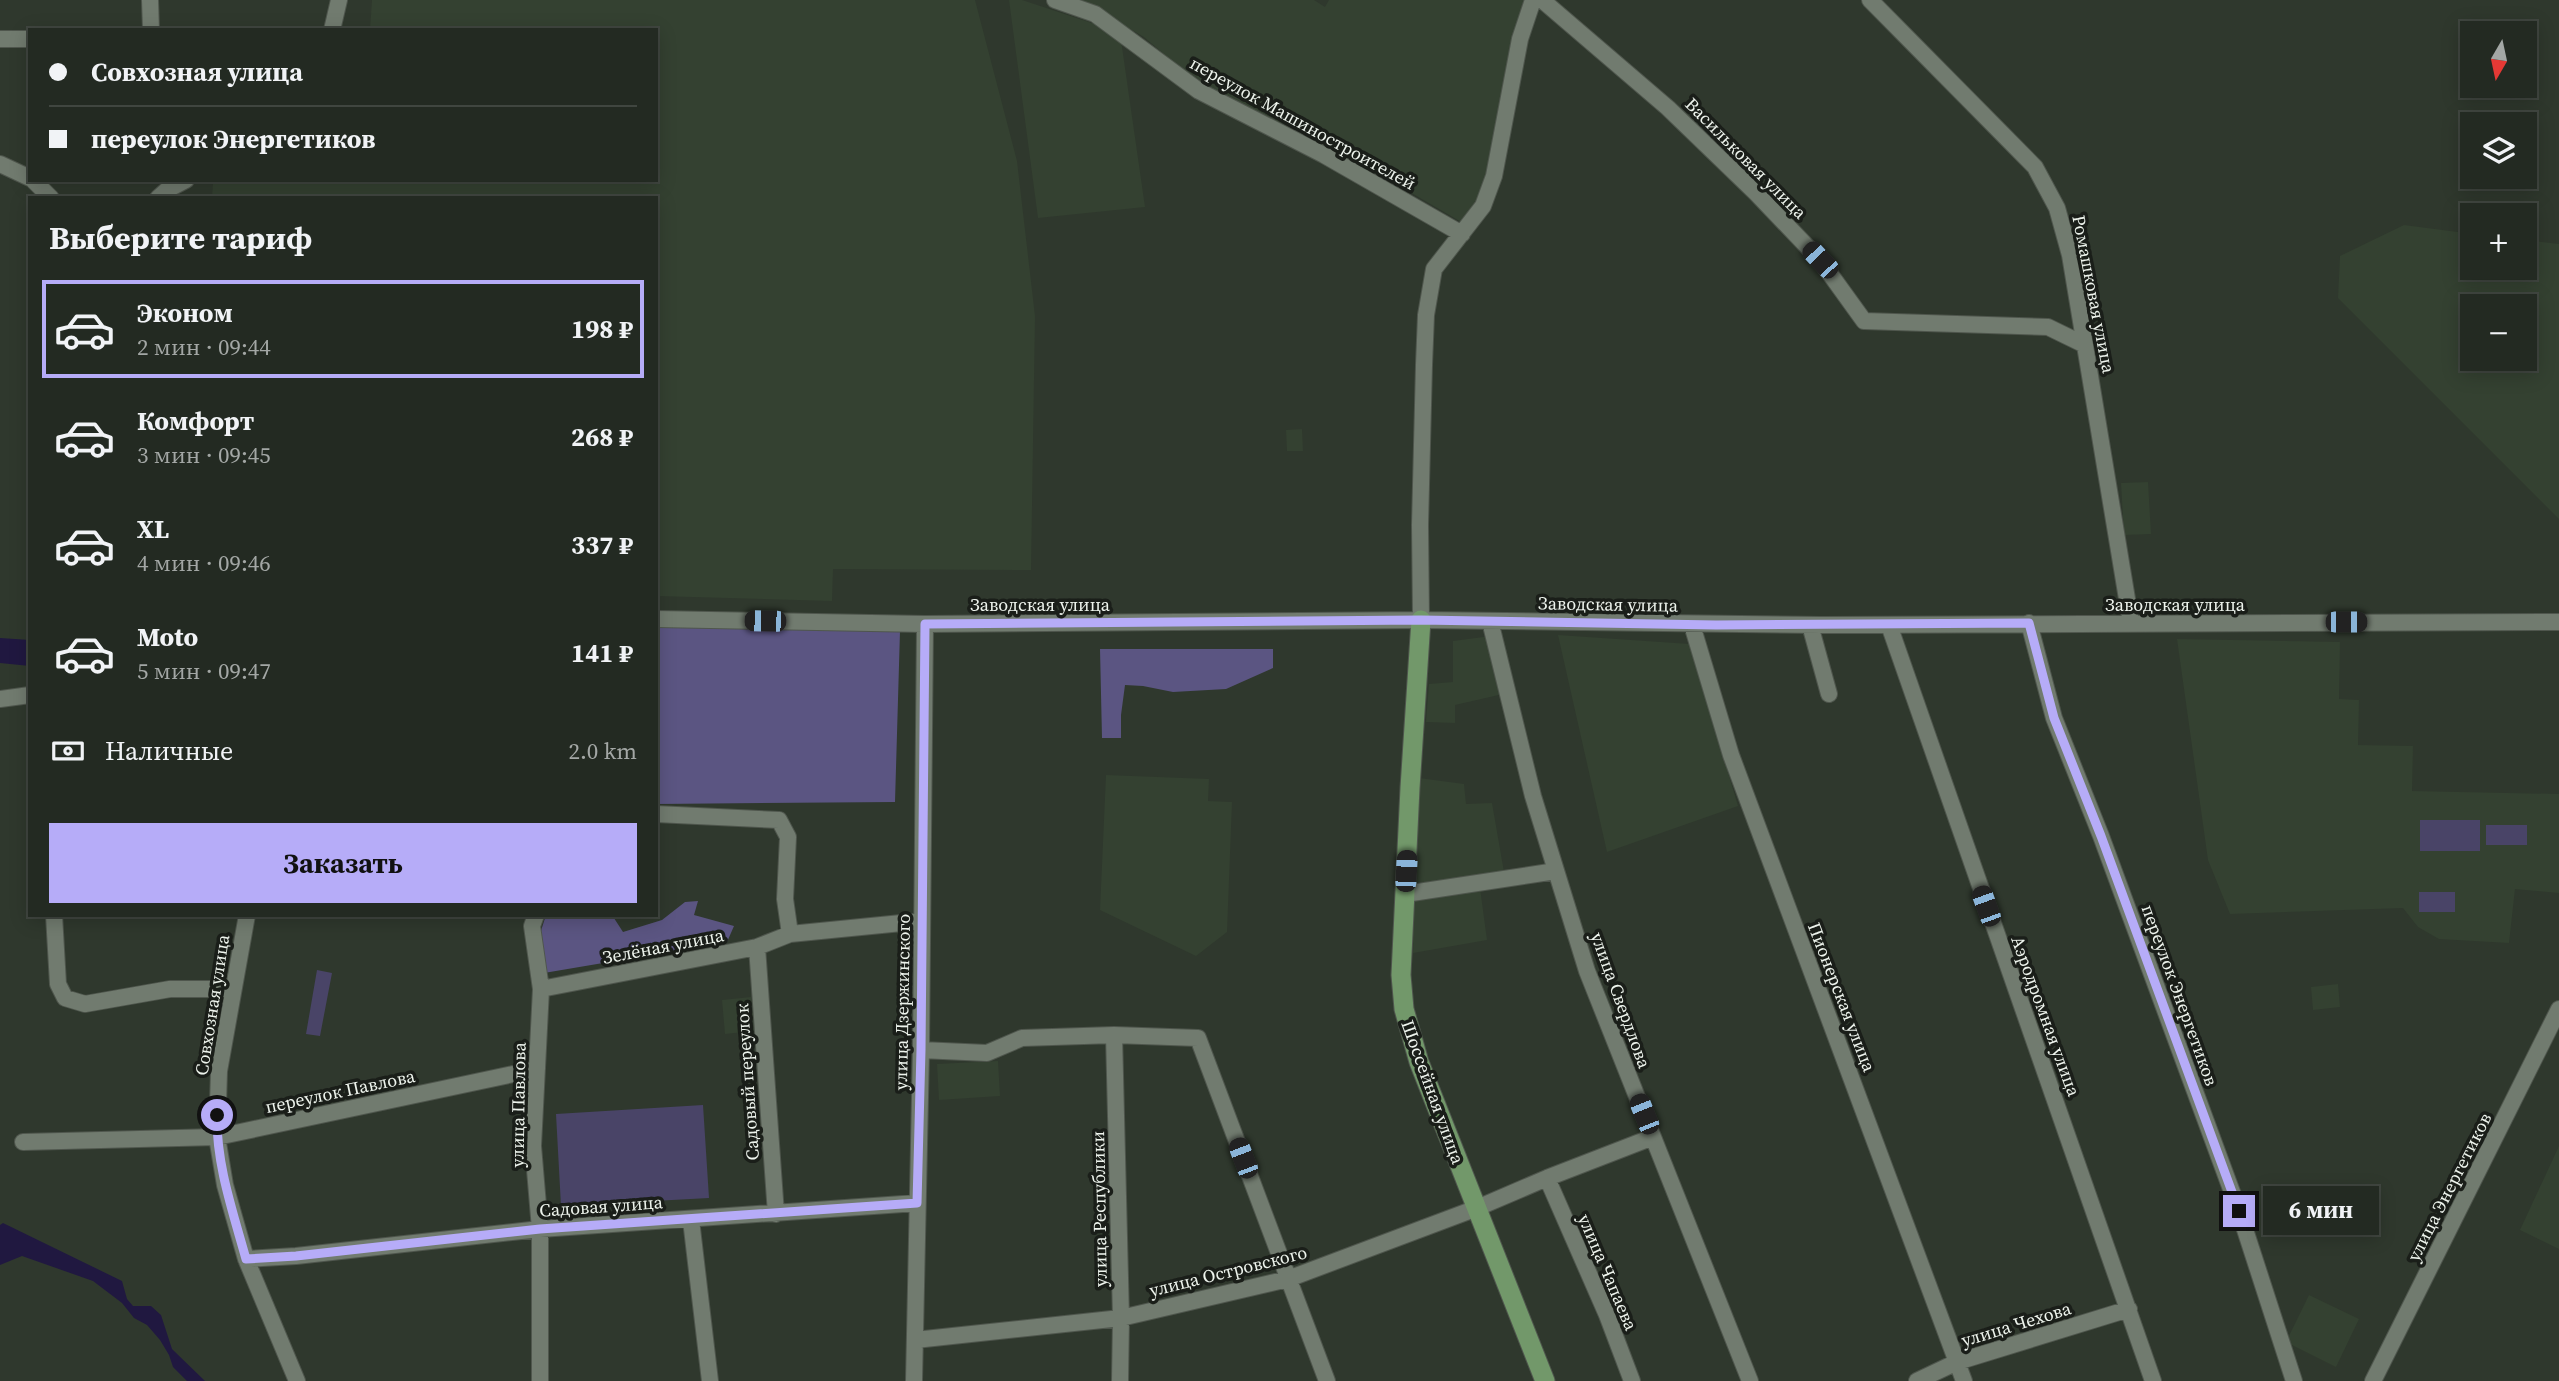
<!DOCTYPE html>
<html lang="ru">
<meta charset="utf-8">
<style>
:root{--surface:#232a22;--page:#2f362f;--text:#f1f3f6;--muted:#a3a7a5;--line:#404640;--accent:#b6acf8}
body{margin:0;font-family:"Source Serif 4",serif;background:var(--page);color:var(--text);height:100vh;display:flex;flex-direction:column;font-size:26px;white-space:nowrap}
*{box-sizing:border-box;margin:0}
p{font-size:23px;color:var(--muted)}
.icon{flex:none;width:38px;height:38px;fill:none;stroke:currentColor;stroke-width:2;stroke-linecap:round;stroke-linejoin:round}
.map{position:relative;flex:1;overflow:hidden}
.side{position:absolute;left:28px;top:196px;width:630px;height:721px;display:flex;flex-direction:column;background:var(--surface);border-radius:0px;box-shadow:0 4px 18px #0003,0 0 0 2px var(--line)}
.side>*{flex:none}
.guide{position:absolute;left:28px;top:28px;width:630px;height:154px;border-radius:0px;box-shadow:0 4px 18px #0003,0 0 0 2px var(--line);display:grid;align-content:center;height:154px;padding:0 21px;background:var(--surface)}
.needle{width:46px;rotate:189deg}
.fabs{position:absolute;left:2460px;top:21px;display:grid;gap:14px}
.fabs a{display:grid;place-items:center;width:77px;height:77px;border-radius:0px;background:var(--surface);box-shadow:0 4px 18px #0003,0 0 0 2px var(--line);font-size:35px}
.end{position:absolute;width:32px;height:32px;margin:-16px;border:9px solid #b6acf8;background:#111;box-shadow:0 0 0 4px #111}
.from{border-radius:50%}
.bubble{position:absolute;height:49px;border-radius:0px;background:var(--surface);box-shadow:0 4px 18px #0003,0 0 0 2px var(--line);font-size:23px;font-weight:700;line-height:49px;text-align:center}
.car{position:absolute;width:21px;height:42px;margin:-21px -10px;border-radius:9px;box-shadow:0 0 5px 2px #0007;background:linear-gradient(#222 24%,#8ab4d8 0 40%,#222 0 76%,#8ab4d8 0 86%,#222 0)}
.guide b{display:flex;align-items:center;gap:24px;height:66px;font-size:26px}
.guide b+b{border-top:2px solid var(--line)}
.guide i{width:18px;height:18px;background:var(--text)}
ul{padding:0;list-style:none}
li{display:flex;align-items:center;gap:21px;height:98px;margin:0 14px 10px;padding:0 7px;border:4px solid transparent;border-radius:0px}
li div{flex:1}
li b{display:block;font-size:26px}
li em{font-style:normal;font-weight:700}
li.current{border-color:var(--accent)}
li>.icon{width:63px;height:63px;stroke-width:1.5}
h2{padding:0 21px;font-size:32px;line-height:84px}
.pay{display:flex;align-items:center;gap:18px;height:77px;padding:0 21px;font-size:26px}
.pay p{margin-inline-start:auto}
.button{display:flex;gap:14px;margin-top:auto;padding:14px 21px}
.button a{flex:1;height:80px;border-radius:0px;background:var(--accent);color:#111;font-size:28px;font-weight:700;line-height:80px;text-align:center}
.map>svg:first-child{display:block}
</style>
<div class="map">
<svg width="2559" height="1381" viewBox="0 0 2559 1381">
<rect width="100%" height="100%" fill="#2f382d"/>
<!-- built -->
<path fill="#344131" fill-rule="evenodd" d="M372,0H975L1017,161L1035,316L1031,570L833,569L832,601L656,596V198H212L213,183H289L294,180H656V30H370Z
M1009,0H1022L1107,28L1121,40L1145,207L1038,218Z
M1080,0H1314L1325,7L1329,0H1527L1497,144L1478,206L1463,223L1307,132L1271,119L1219,93L1173,62L1144,37Z
M2404,225L2473,234V268H2525V240L2559,244V519L2338,298L2340,256ZM2473,306H2525V359H2473Z
M1302,429L1303,451H1287L1286,430Z
M2148,482L2151,534L2124,535L2121,483Z
M1558,635L1690,644L1738,806L1607,852Z
M1491,636L1503,694L1455,705V723L1426,722L1429,684L1453,682V641Z
M2177,639L2340,642L2339,699L2359,700L2358,745L2413,746L2412,791L2559,794V893L2515,889L2509,943L2439,939L2418,927L2403,908L2230,914L2208,860Z
M1106,775L1209,779L1208,801L1232,802L1227,932L1196,956L1100,910Z
M1419,778L1464,784L1466,804L1492,803L1504,872L1414,884Z
M1480,888L1487,940L1413,953L1414,895Z
M2338,984L2340,1007L2313,1010L2311,987Z
M751,997L754,1031L725,1034L722,1000Z
M998,1061L1000,1096L939,1100L937,1064Z
M2559,1146V1249L2520,1230Z
M2309,1295L2359,1319L2336,1367L2286,1342Z"/>
<!-- green -->
<path fill="#494467" d="M2420,820H2480V851H2420Z
M2486,825H2527V845H2486Z
M2419,892H2455V912H2419Z
M317,970L332,973L320,1036L306,1034Z
M703,1105L709,1198L561,1206L556,1114Z"/>
<!-- forest -->
<path fill="#5b5582" d="M656,626L900,631L895,802L656,804Z
M1100,649H1273V668L1226,689L1173,692L1143,686L1125,685L1121,715V738H1102Z
M698,901L694,915L734,926L727,942L544,973L539,937L546,915H612L623,932L662,920L685,902Z"/>
<!-- water -->
<path fill="#201840" d="M0,638L30,640V666L0,663Z
M3,1223L122,1281L127,1299L133,1306H151L161,1315L172,1349L205,1381H187L173,1367L169,1355L160,1340L147,1325L134,1318L122,1303L93,1281L22,1256L0,1265V1225Z"/>
<g fill="none" stroke-linecap="round" stroke-linejoin="round">
<!-- minor casing -->
<g stroke="#4f564d" stroke-width="18">
<path id="minor" d="M150,0L151,30
M1055,0L1095,14L1199,91L1324,155L1462,234
M1542,0L1668,108L1756,193L1820,260L1864,321L2048,327L2085,345
M1870,0L2035,167L2057,208L2070,255L2131,623
M332,30L339,0
M0,39H30
M0,164L30,178
M33,180L51,198
M158,198L167,190L186,180
M656,619L925,624L1421,620L1821,625L2559,622
M1421,620L1420,525L1424,365L1426,315L1434,269L1483,206L1494,176L1520,39L1533,0
M1490,621L1533,796L1587,971L1750,1381
M2029,623L2054,718L2101,836L2239,1211L2294,1381
M1692,625L1731,755L1964,1381
M1810,625L1829,694
M1889,625L2153,1381
M0,699L30,695
M656,814L779,820L788,837L785,899L790,934
M1405,894L1556,871
M54,915L58,984L65,998L85,1004L170,989H233
M247,915L219,1071L217,1137L225,1185L246,1259L297,1381
M536,915L532,926L541,989L533,1146L540,1229V1381
M757,947L776,1214
M541,989L757,947L790,934L922,921
M1114,1035L1121,1318L1120,1381
M921,1050L987,1053L1022,1038L1114,1035L1198,1038L1327,1381
M23,1142L217,1137L537,1069
M1547,1178L1607,1315L1632,1381
M691,1220L710,1381
M246,1259L296,1256L540,1229L917,1203
M915,1340L1121,1318L1288,1279L1477,1208L1547,1178L1653,1137
M914,1381L921,1050L925,624
M1917,1381L1957,1362L2129,1309
M2373,1381L2559,1009"/>
</g>
<!-- major casing -->
<g stroke="#4f564d" stroke-width="21">
<path id="major" d="M1421,620L1410,788L1401,975L1404,1009L1419,1062L1545,1381"/>
</g>
<!-- minor -->
<use href="#minor" stroke="#717b6f" stroke-width="16"/>
<!-- major -->
<use href="#major" stroke="#72986a" stroke-width="19"/>
</g>
<g fill="none" stroke-linecap="round" stroke-linejoin="round">
<!-- route -->
<path stroke="#b6acf8" stroke-width="9" d="M217,1115C216,1164 233,1212 246,1259L296,1256L540,1229L917,1203L921,1050L925,624L1421,620L1716,625L2029,623L2054,718L2101,836L2239,1211"/>
</g>
<g text-anchor="middle" dominant-baseline="central" stroke-width="7" stroke-linejoin="round" paint-order="stroke">
<!-- street labels -->
<g font-size="18" fill="#eef4ed" stroke="#1a1e19">
<text transform="translate(1303 123) rotate(29)">переулок Машиностроителей</text>
<text transform="translate(1746 158) rotate(45)">Васильковая улица</text>
<text transform="translate(2094 294) rotate(79)">Ромашковая улица</text>
<text x="1040" y="604">Заводская улица</text>
<text transform="translate(1608 604) rotate(1)">Заводская улица</text>
<text x="2175" y="604">Заводская улица</text>
<text transform="translate(663 946) rotate(-11)">Зелёная улица</text>
<text transform="translate(2180 995) rotate(70)">переулок Энергетиков</text>
<text transform="translate(1842 997) rotate(69)">Пионерская улица</text>
<text transform="translate(1621 1000) rotate(70)">улица Свердлова</text>
<text transform="translate(902 1002) rotate(-89)">улица Дзержинского</text>
<text transform="translate(212 1005) rotate(-81)">Совхозная улица</text>
<text transform="translate(2046 1016) rotate(70)">Аэродромная улица</text>
<text transform="translate(747 1082) rotate(-94)">Садовый переулок</text>
<text transform="translate(340 1091) rotate(-12)">переулок Павлова</text>
<text transform="translate(1433 1092) rotate(70)">Шоссейная улица</text>
<text transform="translate(518 1105) rotate(-89)">улица Павлова</text>
<text transform="translate(2449 1187) rotate(-63)">улица Энергетиков</text>
<text transform="translate(601 1206) rotate(-4)">Садовая улица</text>
<text transform="translate(1099 1209) rotate(-91)">улица Республики</text>
<text transform="translate(1228 1271) rotate(-14)">улица Островского</text>
<text transform="translate(1608 1272) rotate(67)">улица Чапаева</text>
<text transform="translate(2016 1324) rotate(-17)">улица Чехова</text>
</g>
</g>
</svg>
<div class="fabs">
<a><svg class="needle" viewBox="-14 -14 28 28"><path d="M0-13l5 13h-10z" fill="#e53935"/><path d="M0 13l5-13h-10z" fill="#a3a7a5"/></svg></a>
<a><svg class="icon" aria-label="layers" viewBox="0 0 24 24"><path d="M12 4l9 5-9 5-9-5zM3 14l9 5 9-5"/></svg></a>
<a>+</a>
<a>−</a>
</div>
<i class="end from" style="left:217px;top:1115px"></i>
<i class="end" style="left:2239px;top:1211px"></i>
<div class="bubble" style="left:2263px;top:1186px;width:116px">6 мин</div>
<i class="car" style="left:1820px;top:260px;rotate:317deg"></i>
<i class="car" style="left:765px;top:621px;rotate:271deg"></i>
<i class="car" style="left:2346px;top:622px;rotate:90deg"></i>
<i class="car" style="left:1406px;top:871px;rotate:3deg"></i>
<i class="car" style="left:1986px;top:906px;rotate:340deg"></i>
<i class="car" style="left:1644px;top:1114px;rotate:338deg"></i>
<i class="car" style="left:1243px;top:1158px;rotate:339deg"></i>
<div class="guide">
<b><i class="from"></i>Совхозная улица</b>
<b><i></i>переулок Энергетиков</b>
</div>
<section class="side">
<h2>Выберите тариф</h2>
<ul>
<li class="current"><svg class="icon" aria-label="car" viewBox="0 0 24 24"><path d="M5 17H2v-5l4-1 3-4h7l3 4 3 1v5h-3M9 17h6M6 11h13"/><circle cx="7" cy="17" r="2"/><circle cx="17" cy="17" r="2"/></svg><div><b>Эконом</b><p>2 мин · 09:44</p></div><em>198 ₽</em></li>
<li><svg class="icon" aria-label="car" viewBox="0 0 24 24"><path d="M5 17H2v-5l4-1 3-4h7l3 4 3 1v5h-3M9 17h6M6 11h13"/><circle cx="7" cy="17" r="2"/><circle cx="17" cy="17" r="2"/></svg><div><b>Комфорт</b><p>3 мин · 09:45</p></div><em>268 ₽</em></li>
<li><svg class="icon" aria-label="car" viewBox="0 0 24 24"><path d="M5 17H2v-5l4-1 3-4h7l3 4 3 1v5h-3M9 17h6M6 11h13"/><circle cx="7" cy="17" r="2"/><circle cx="17" cy="17" r="2"/></svg><div><b>XL</b><p>4 мин · 09:46</p></div><em>337 ₽</em></li>
<li><svg class="icon" aria-label="car" viewBox="0 0 24 24"><path d="M5 17H2v-5l4-1 3-4h7l3 4 3 1v5h-3M9 17h6M6 11h13"/><circle cx="7" cy="17" r="2"/><circle cx="17" cy="17" r="2"/></svg><div><b>Moto</b><p>5 мин · 09:47</p></div><em>141 ₽</em></li>
</ul>
<div class="pay"><svg class="icon" aria-label="cash" viewBox="0 0 24 24"><path d="M3 7h18v10H3z"/><circle cx="12" cy="12" r="2"/></svg>Наличные<p>2.0 km</p></div>
<div class="button"><a>Заказать</a></div>
</section>
</div>
